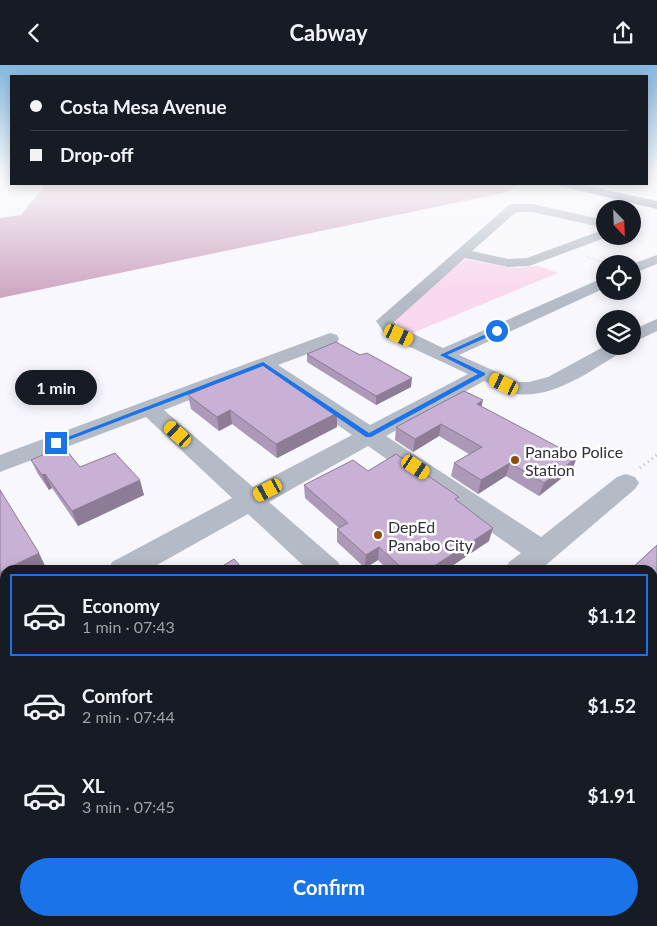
<!DOCTYPE html>
<meta charset="utf-8">
<style>
:root{--surface:#171b24;--page:#20242c;--text:#f1f3f6;--muted:#9ea1a6;--line:#363941;--accent:#1a73e8}
body{margin:0;font-family:Lato,sans-serif;background:var(--page);color:var(--text);height:100vh;display:flex;flex-direction:column;font-size:19px;white-space:nowrap}
*{box-sizing:border-box;margin:0}
p{font-size:16px;color:var(--muted)}
.icon{flex:none;width:28px;height:28px;fill:none;stroke:currentColor;stroke-width:2;stroke-linecap:round;stroke-linejoin:round}
.map{position:relative;flex:1;overflow:hidden}
.panel{position:absolute;left:0px;top:500px;width:658px;height:361px;display:flex;flex-direction:column;background:var(--surface);border-radius:15px 15px 0 0;box-shadow:0 2px 12px #0003}
.panel>*{flex:none}
.banner{position:absolute;left:10px;top:10px;width:638px;height:110px;border-radius:0px;box-shadow:0 2px 12px #0003;display:grid;align-content:center;height:110px;padding:0 20px;background:var(--surface)}
.needle{width:32px;rotate:157deg}
.buttons{position:absolute;left:596px;top:135px;display:grid;gap:10px}
.buttons a{display:grid;place-items:center;width:45px;height:45px;border-radius:50%;background:var(--surface);box-shadow:0 2px 12px #0003;font-size:25px}
.end{position:absolute;width:22px;height:22px;margin:-11px;border:6px solid #1a73e8;background:#fff;box-shadow:0 0 0 2px #fff}
.from{border-radius:50%}
.bubble{position:absolute;height:35px;border-radius:18px;background:var(--surface);box-shadow:0 2px 12px #0003;font-size:16px;font-weight:700;line-height:35px;text-align:center}
.car{position:absolute;width:15px;height:30px;margin:-15px -8px;border-radius:6px;box-shadow:0 0 4px 1px #0007;background:linear-gradient(#f5c518 24%,#345 0 40%,#f5c518 0 76%,#345 0 86%,#f5c518 0)}
.banner b{display:flex;align-items:center;gap:18px;height:48px;font-size:19px}
.banner b+b{border-top:1px solid var(--line)}
.banner i{width:12px;height:12px;background:var(--text)}
ul{padding:9px 0 0;list-style:none}
li{display:flex;align-items:center;gap:15px;height:82px;margin:0 10px 8px;padding:0 10px;border:2px solid transparent;border-radius:0px}
li div{flex:1}
li b{display:block;font-size:19px}
li em{font-style:normal;font-weight:700}
li.active{border-color:var(--accent)}
li>.icon{width:45px;height:45px;stroke-width:1.5}
.cta{display:flex;gap:10px;margin-top:auto;padding:10px 20px}
.cta a{flex:1;height:58px;border-radius:30px;background:var(--accent);color:#fff;font-size:20px;font-weight:700;line-height:58px;text-align:center}
header{display:flex;justify-content:space-between;align-items:center;height:65px;padding:0 20px;background:var(--surface);font-size:22px;font-weight:700}
.map>svg:first-child{display:block}
</style>
<header><svg class="icon" aria-label="back" viewBox="0 0 24 24"><path d="M15 5l-7 7 7 7"/></svg>Cabway<svg class="icon" aria-label="share" viewBox="0 0 24 24"><path d="M12 15V3M7 8l5-5 5 5M5 13v7h14v-7"/></svg></header>
<div class="map">
<svg width="657" height="861" viewBox="0 0 657 861">
<rect width="100%" height="100%" fill="#f7f7fd"/>
<!-- green -->
<path fill="#f9d7ec" d="M465,194L506,202L518,203L538,201L558,208L410,269C402,264 394,262 396,252Z
M653,596L657,599V861H123L128,856H652Z"/>
<!-- forest -->
<path fill="#cda5bf" d="M46,119H519L507,127L0,233V153L21,150Z"/>
<g fill="none" stroke-linecap="round" stroke-linejoin="round">
<!-- path-far1 -->
<path stroke="#bbbbc2" stroke-width="2" stroke-dasharray="0.5 2" stroke-linecap="butt" d="M587,192L609,199"/>
<!-- path -->
<path stroke="#bbbbc2" stroke-width="3" stroke-dasharray="1 4" stroke-linecap="butt" d="M640,403L657,390"/>
<!-- minor -->
<path fill="#b4bbc6" fill-rule="evenodd" d="M513,139H532L605,155V163L532,147H516L472,186L508,194L527,193L600,166L605,165V171H610L529,201L508,202L465,193L394,257L397,261L443,283L605,212V223L459,290L519,317H529L548,312L605,281H627L625,285C593,304 555,334 516,329C505,328 494,321 484,316L386,371L541,472L617,412L626,409L635,412L639,418L635,424L540,505H505L509,497L521,488L368,381L269,437L338,497L342,505H308L248,449L148,505H108L112,497L232,433L146,352L0,407V390L330,268L337,270L339,274L337,278L278,300L370,360L468,309L393,274L385,269L376,256L509,140ZM261,307L352,370L253,422L164,345Z
M657,190V199L632,209V199Z
M657,254V266L632,278V265Z
M5,556V585L0,586V558Z
M66,856H118L116,861H64Z"/>
<!-- major -->
<path fill="#7c889b" fill-rule="evenodd" d="M558,119H578L657,136V144L560,121Z"/>
</g>
<!-- wall -->
<path fill="#ac98b7" d="M307,289L411,322L376,340L307,297Z
M188,330L337,362L277,393L232,359L219,366L191,344Z
M481,341L572,405L539,431L506,411L478,429L451,411L454,398L469,389L439,371L413,387L395,375L396,362Z
M31,395L80,402L144,430L78,461L52,423L49,425L38,409Z
M368,406L458,437L489,476L446,505H388L378,495L365,503L337,477V464L339,463L305,433L304,420Z
M657,480V540L652,537V505H630Z"/>
<!-- shaded-wall -->
<path fill="#8c7c95" d="M412,313L411,322L376,340V331Z
M483,335L480,348L477,339Z
M230,345L232,359L219,366L217,352Z
M337,348V362L277,393L276,379Z
M441,359L439,371L413,387L415,374Z
M577,392L572,405L539,431L544,418Z
M510,398L506,411L478,429L481,415Z
M45,409L52,423L49,425L42,410Z
M140,415L144,430L78,461L72,446Z
M493,463L489,476L446,505H428Z
M379,482L378,495L365,503L366,490Z
M39,488L47,505H5V525L0,528V507Z"/>
<!-- building -->
<path fill="#c8b1d5" stroke="#8c7c95" d="M336,277L360,290L367,288L412,313L376,331L307,289Z
M261,299L337,348L276,379L230,345L217,352L188,330Z
M464,326L483,335L477,339L577,392L544,418L510,398L481,415L454,398L482,382L441,359L415,374L396,362Z
M63,381L80,402L115,388L140,415L72,446L45,409L42,410L31,395Z
M396,389L459,432L455,434L493,463L428,505H404L379,482L366,490L337,464L348,458L304,420L353,395L368,406Z
M0,425L39,488L0,507Z
M657,480V522L652,519V505H630Z
M234,494L244,505H216Z"/>
<!-- sky -->
<linearGradient id="sky" x2="0" y2="1"><stop stop-color="#85b8e0"/><stop offset="0.48" stop-color="#fbfbfe"/><stop offset="1" stop-color="#fbfbfe" stop-opacity="0"/></linearGradient>
<rect width="657" height="232" fill="url(#sky)"/>
<!-- route -->
<path fill="#1a73e8" d="M497,264L499,267L447,290L485,308V310L371,372H366L263,301L58,379L52,378L263,297L369,368L478,309L440,290Z"/>
<!-- markers -->
<g fill="#8a4e0b" stroke="#fff" stroke-width="2">
<circle cx="515" cy="395" r="5"/>
<circle cx="378" cy="470" r="5"/>
</g>
<g text-anchor="middle" dominant-baseline="central" stroke-width="5" stroke-linejoin="round" paint-order="stroke">
<!-- poi labels -->
<g font-size="16" fill="#302f3a" stroke="#fff" text-anchor="start">
<text x="525" y="386">Panabo Police<tspan x="525" dy="18">Station</tspan></text>
<text x="388" y="461">DepEd<tspan x="388" dy="18">Panabo City</tspan></text>
</g>
</g>
</svg>
<div class="buttons">
<a><svg class="needle" viewBox="-14 -14 28 28"><path d="M0-13l5 13h-10z" fill="#e53935"/><path d="M0 13l5-13h-10z" fill="#9ea1a6"/></svg></a>
<a><svg class="icon" aria-label="locate" viewBox="0 0 24 24"><circle cx="12" cy="12" r="6"/><path d="M12 2v4M12 18v4M2 12h4M18 12h4"/></svg></a>
<a><svg class="icon" aria-label="layers" viewBox="0 0 24 24"><path d="M12 4l9 5-9 5-9-5zM3 14l9 5 9-5"/></svg></a>
</div>
<i class="end from" style="left:497px;top:266px"></i>
<i class="end" style="left:56px;top:378px"></i>
<div class="bubble" style="left:15px;top:305px;width:82px">1 min</div>
<i class="car" style="left:399px;top:270px;rotate:115deg"></i>
<i class="car" style="left:504px;top:319px;rotate:296deg"></i>
<i class="car" style="left:178px;top:369px;rotate:312deg"></i>
<i class="car" style="left:416px;top:402px;rotate:124deg"></i>
<i class="car" style="left:268px;top:425px;rotate:242deg"></i>
<div class="banner">
<b><i class="from"></i>Costa Mesa Avenue</b>
<b><i></i>Drop-off</b>
</div>
<section class="panel">
<ul>
<li class="active"><svg class="icon" aria-label="car" viewBox="0 0 24 24"><path d="M5 17H2v-5l4-1 3-4h7l3 4 3 1v5h-3M9 17h6M6 11h13"/><circle cx="7" cy="17" r="2"/><circle cx="17" cy="17" r="2"/></svg><div><b>Economy</b><p>1 min · 07:43</p></div><em>$1.12</em></li>
<li><svg class="icon" aria-label="car" viewBox="0 0 24 24"><path d="M5 17H2v-5l4-1 3-4h7l3 4 3 1v5h-3M9 17h6M6 11h13"/><circle cx="7" cy="17" r="2"/><circle cx="17" cy="17" r="2"/></svg><div><b>Comfort</b><p>2 min · 07:44</p></div><em>$1.52</em></li>
<li><svg class="icon" aria-label="car" viewBox="0 0 24 24"><path d="M5 17H2v-5l4-1 3-4h7l3 4 3 1v5h-3M9 17h6M6 11h13"/><circle cx="7" cy="17" r="2"/><circle cx="17" cy="17" r="2"/></svg><div><b>XL</b><p>3 min · 07:45</p></div><em>$1.91</em></li>
</ul>
<div class="cta"><a>Confirm</a></div>
</section>
</div>
